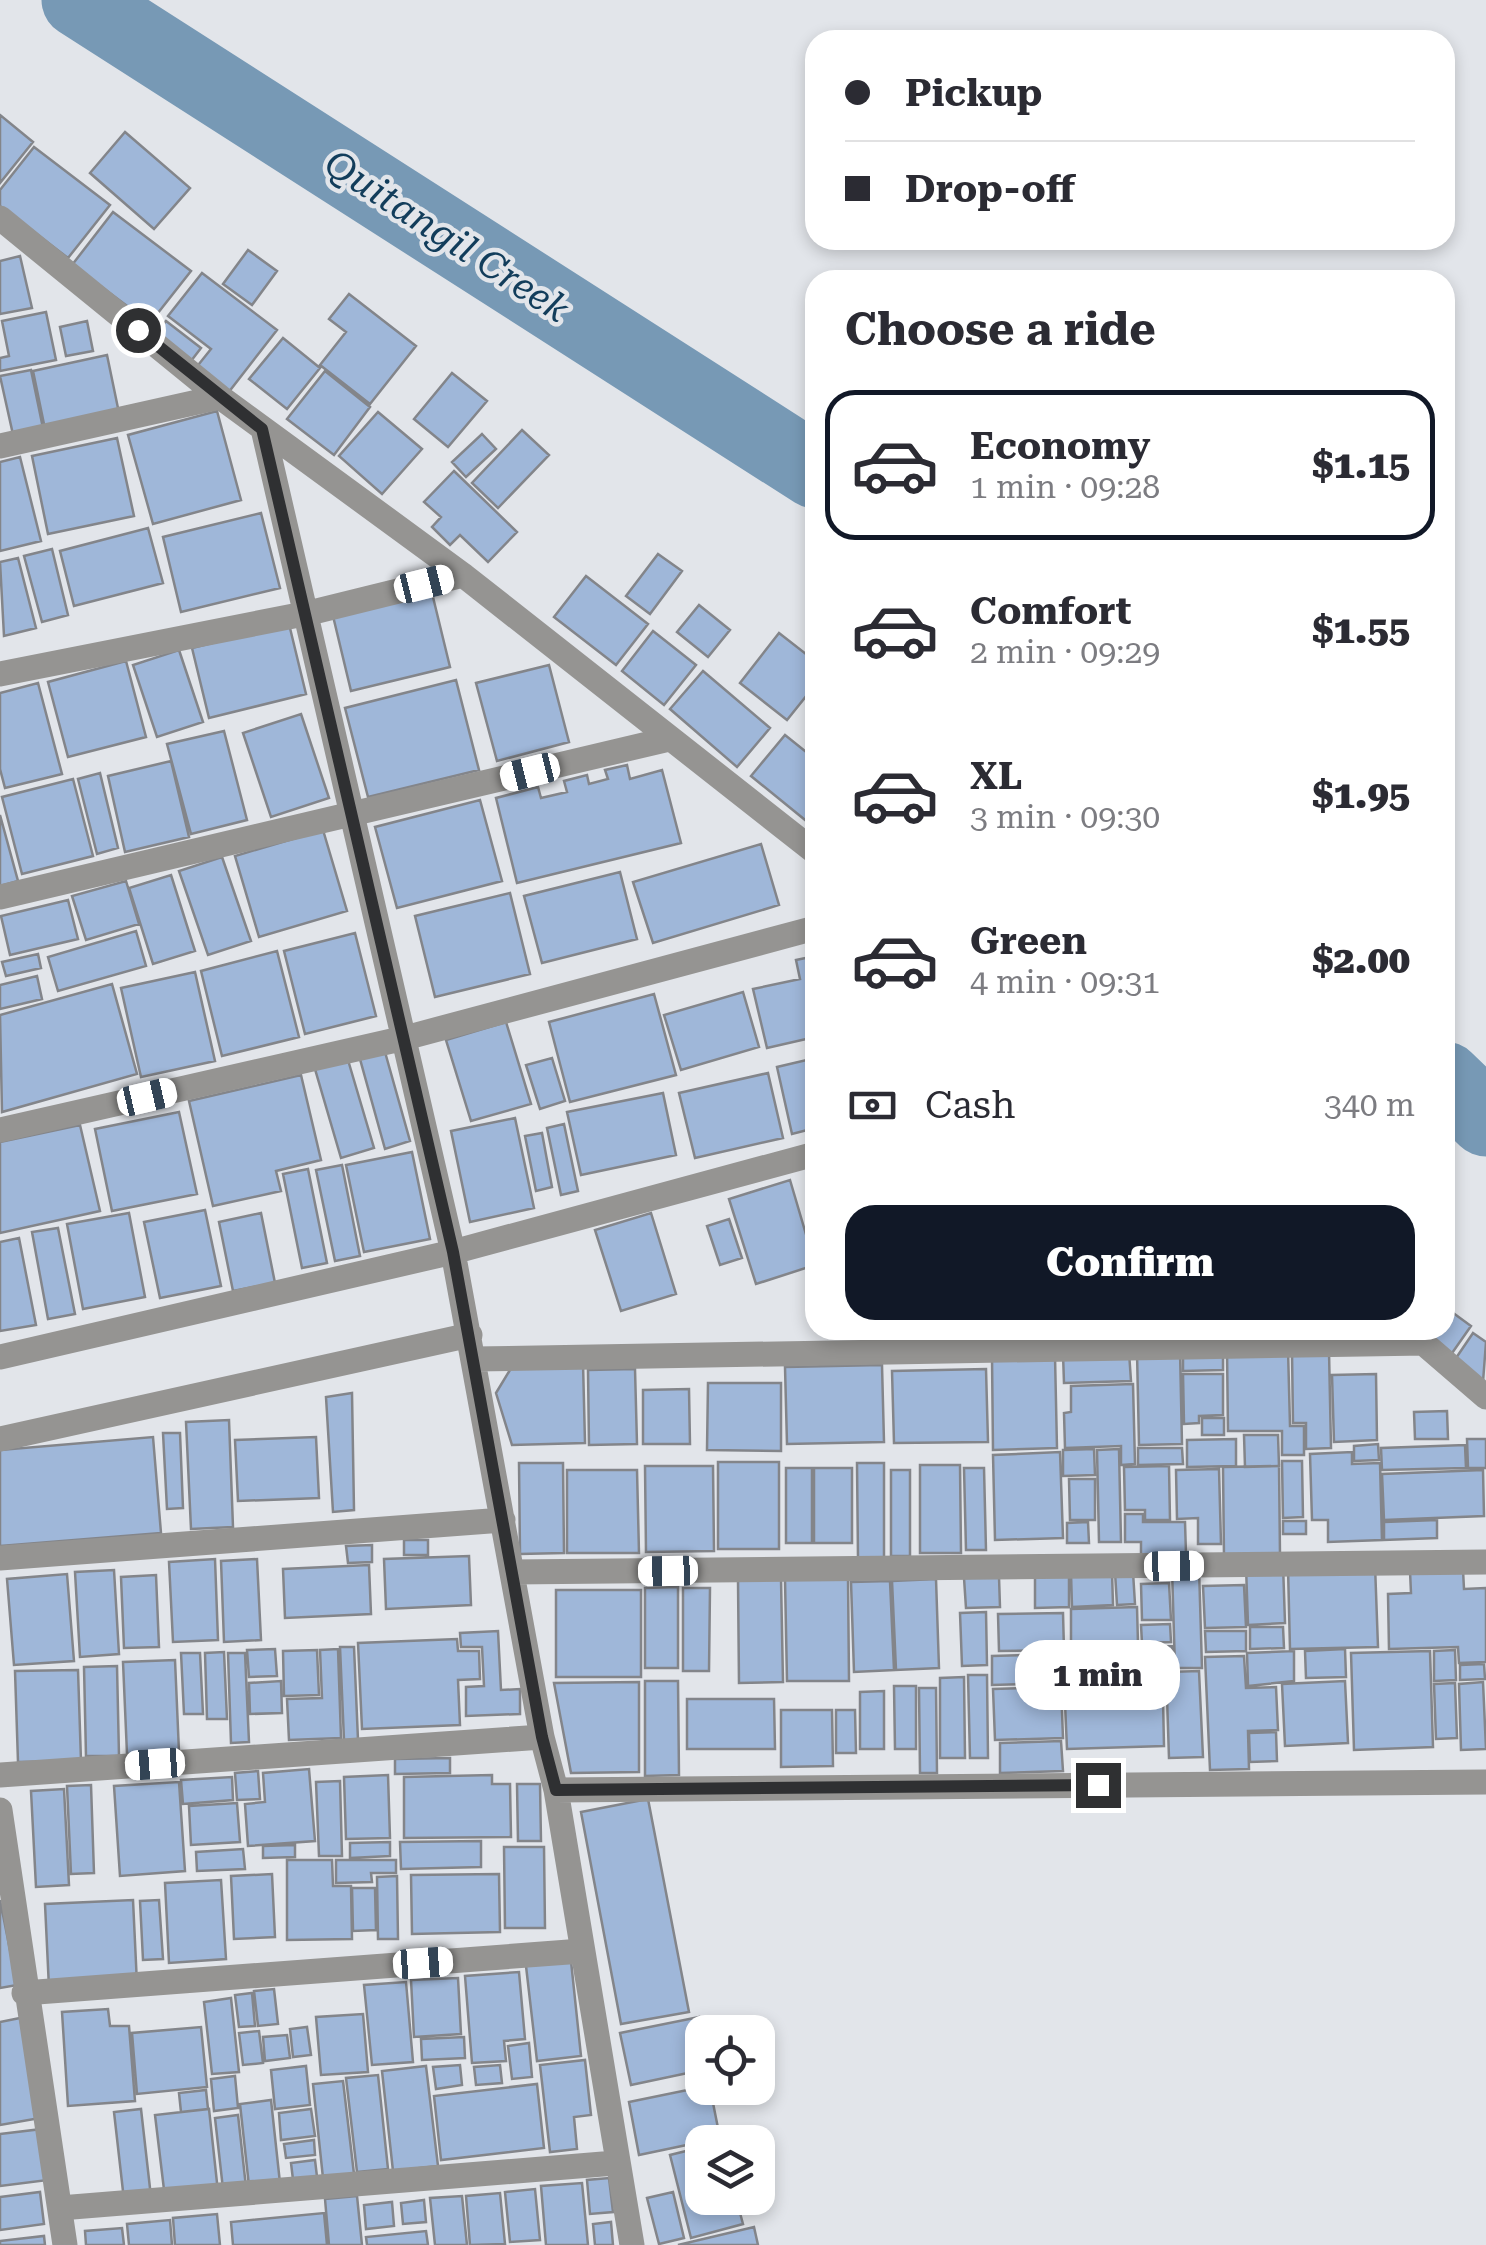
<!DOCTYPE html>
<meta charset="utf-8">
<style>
:root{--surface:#fff;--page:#f7f7f7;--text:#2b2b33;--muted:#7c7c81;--line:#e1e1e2;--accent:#111827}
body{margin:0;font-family:"Roboto Serif",serif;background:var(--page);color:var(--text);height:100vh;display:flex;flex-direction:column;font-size:38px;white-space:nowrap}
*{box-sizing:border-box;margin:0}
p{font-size:32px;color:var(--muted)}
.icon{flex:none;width:55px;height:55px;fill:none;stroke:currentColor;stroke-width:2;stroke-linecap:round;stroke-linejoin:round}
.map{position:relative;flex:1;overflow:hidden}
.sheet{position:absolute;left:805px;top:270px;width:650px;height:1070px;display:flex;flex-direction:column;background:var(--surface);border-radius:30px;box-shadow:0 5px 15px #0003}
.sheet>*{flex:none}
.guide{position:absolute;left:805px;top:30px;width:650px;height:220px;border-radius:30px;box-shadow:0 5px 15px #0003;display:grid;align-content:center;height:220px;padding:0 40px;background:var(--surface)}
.fabs{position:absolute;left:685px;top:2015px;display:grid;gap:20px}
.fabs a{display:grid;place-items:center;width:90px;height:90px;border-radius:20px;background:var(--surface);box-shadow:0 5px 15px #0003;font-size:50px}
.end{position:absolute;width:45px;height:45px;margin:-22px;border:12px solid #2f3032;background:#fff;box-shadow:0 0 0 5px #fff}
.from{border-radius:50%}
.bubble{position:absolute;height:70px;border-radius:30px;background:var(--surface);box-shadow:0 5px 15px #0003;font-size:32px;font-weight:800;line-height:70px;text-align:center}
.car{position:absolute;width:30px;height:60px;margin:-30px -15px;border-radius:12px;box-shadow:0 0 8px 2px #0007;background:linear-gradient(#fff 24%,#345 0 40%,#fff 0 76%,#345 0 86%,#fff 0)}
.guide b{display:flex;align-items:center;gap:35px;height:95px;font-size:38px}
.guide b+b{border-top:2px solid var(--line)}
.guide i{width:25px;height:25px;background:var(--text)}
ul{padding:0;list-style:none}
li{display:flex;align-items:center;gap:30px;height:150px;margin:0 20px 15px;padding:0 20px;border:5px solid transparent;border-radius:30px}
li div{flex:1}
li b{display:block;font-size:38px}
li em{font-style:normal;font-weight:800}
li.selected{border-color:var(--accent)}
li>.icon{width:90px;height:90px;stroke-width:1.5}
h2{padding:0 40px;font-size:45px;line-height:120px}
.pay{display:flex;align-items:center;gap:25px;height:110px;padding:0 40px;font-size:38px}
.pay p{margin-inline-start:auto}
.button{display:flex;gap:20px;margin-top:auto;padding:20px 40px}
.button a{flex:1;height:115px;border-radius:30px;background:var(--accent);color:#fff;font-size:40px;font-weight:800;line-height:115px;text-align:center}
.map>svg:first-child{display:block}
</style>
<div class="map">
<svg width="1486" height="2245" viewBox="0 0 1486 2245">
<rect width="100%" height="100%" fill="#e2e5ea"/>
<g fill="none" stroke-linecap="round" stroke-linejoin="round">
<!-- river -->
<path stroke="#7799b5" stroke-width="75" d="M79,0L815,471
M1445,1079L1486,1119"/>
</g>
<!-- building -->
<path fill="#9fb7d9" stroke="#83858a" stroke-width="2.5" d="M0,115L33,142L0,183Z
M125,132L190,188L154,229L90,173Z
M34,147L110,205L68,258L0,206V190Z
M113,212L191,271L150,323L72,265Z
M248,250L277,271L252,305L223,284Z
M20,256L32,308L0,314V261Z
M202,273L277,330L228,393L195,369L211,349L168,316Z
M349,294L416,346L370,404L320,365L346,332L329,319Z
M46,312L56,360L0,371V358L9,356L2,321Z
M87,321L93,351L66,356L60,327Z
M166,321L201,348L191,361L155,334Z
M283,338L320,368L287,409L249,379Z
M107,355L119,413L45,429L33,371Z
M31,370L44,433L14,439L0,376Z
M325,371L370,407L334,455L287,419Z
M452,373L487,401L448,447L414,419Z
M217,411L241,500L153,524L128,435Z
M378,412L422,449L382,494L339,456Z
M522,430L549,455L498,508L472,483Z
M482,434L496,449L466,477L452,462Z
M117,438L134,516L48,534L32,456Z
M20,457L41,541L0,551V462Z
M454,471L517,532L488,562L460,535L450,545L432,527L441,517L424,502Z
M261,513L280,588L181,612L163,537Z
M148,528L163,583L74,606L60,551Z
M52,549L68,615L42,622L24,556Z
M658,554L682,571L650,614L626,596Z
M18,558L36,628L4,636L0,562Z
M586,576L648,624L616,665L554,617Z
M432,593L450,667L351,691L333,616Z
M699,605L730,630L708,657L677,632Z
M289,624L306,694L209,718L192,648Z
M653,631L696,665L664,705L622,671Z
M779,633L815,661V685L787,720L740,683Z
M179,650L203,722L157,737L133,665Z
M126,661L146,737L68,757L48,682Z
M549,665L569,742L497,761L476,683Z
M703,671L770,728L737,767L670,709Z
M456,680L479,770L368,797L345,708Z
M38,683L62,774L5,788L0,769V693Z
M301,714L329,798L271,817L243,733Z
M224,731L247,820L191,834L167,744Z
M785,735L815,759V828L751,776Z
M171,761L189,837L125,852L108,776Z
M627,765L630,779L662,770L681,843L517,883L496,798L538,787L541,798L567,792L564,781L587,775L589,784L608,779L605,770Z
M100,773L118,848L97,854L78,779Z
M73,779L93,856L22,874L2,797Z
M480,800L502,881L397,908L375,827Z
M0,815L18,881L0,886Z
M323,830L347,911L259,937L235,856Z
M761,844L779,905L653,943L633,882Z
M222,857L251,941L208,955L179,871Z
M620,872L637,939L542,963L524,896Z
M171,875L195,951L153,964L129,888Z
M126,881L139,924L86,940L72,896Z
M510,893L530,974L435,997L415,916Z
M68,900L78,939L10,955L1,916Z
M136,931L146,966L58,991L48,957Z
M355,933L376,1016L305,1034L284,951Z
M277,951L299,1037L222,1056L201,971Z
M38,954L41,968L6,976L2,962Z
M815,956V1037L767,1048L753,989L800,979L796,960Z
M195,972L215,1061L141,1077L121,988Z
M37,976L42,999L0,1009V985Z
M112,984L137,1074L2,1112L0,1015Z
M743,992L759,1047L681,1070L664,1015Z
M654,994L676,1075L570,1102L549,1022Z
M506,1022L531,1104L471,1121L446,1040Z
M385,1052L410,1141L385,1149L360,1059Z
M552,1058L565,1101L540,1109L526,1065Z
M815,1058V1128L792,1134L777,1067Z
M348,1060L374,1148L341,1158L315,1069Z
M768,1073L783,1138L695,1158L679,1093Z
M301,1075L321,1160L276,1171L281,1191L213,1206L189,1101Z
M663,1093L676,1155L581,1175L567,1112Z
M179,1112L197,1194L112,1211L95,1129Z
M515,1118L534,1208L470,1222L451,1131Z
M564,1124L578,1191L561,1195L547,1128Z
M80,1125L100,1211L0,1233V1142Z
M542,1133L552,1187L536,1191L525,1136Z
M412,1152L430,1239L364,1252L346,1165Z
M342,1165L360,1256L335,1261L316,1170Z
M308,1169L327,1263L302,1268L283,1174Z
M790,1180L815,1265L756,1284L729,1199Z
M205,1210L221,1286L160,1298L144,1222Z
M129,1213L145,1297L83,1309L67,1224Z
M261,1213L275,1283L233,1291L219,1222Z
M651,1213L676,1294L621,1311L595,1230Z
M729,1219L742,1258L720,1265L707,1226Z
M58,1228L75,1314L48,1319L32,1232Z
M19,1238L36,1325L0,1331V1242Z
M1445,1307L1471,1326L1450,1356L1415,1330H1445Z
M1473,1333L1486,1342L1483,1382L1454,1361Z
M1288,1349L1290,1426H1304V1455H1282V1431H1228L1227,1350Z
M1223,1350V1370L1183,1371V1351Z
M1180,1351L1182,1444L1139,1445L1137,1352Z
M1329,1351L1331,1448L1306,1449V1423H1293L1292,1352Z
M1129,1352L1131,1381L1064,1383L1063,1354Z
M1055,1356L1057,1448L993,1450L992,1357Z
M583,1363L585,1443L512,1445L496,1393L513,1365Z
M882,1365L884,1442L787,1444L785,1367Z
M635,1369L637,1444L589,1445L588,1370Z
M986,1369L988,1442L894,1443L892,1371Z
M1183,1374H1223V1415L1199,1416V1423L1184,1424Z
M1376,1374L1377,1440L1334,1442L1332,1375Z
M708,1383H781V1451L707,1450Z
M1133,1384L1135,1464L1121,1465V1446L1065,1448L1064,1413L1071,1412V1386Z
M689,1389L690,1444H643V1390Z
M352,1393L354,1510L333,1512L326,1397Z
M1447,1411L1448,1439H1415L1414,1412Z
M1202,1418H1224V1435H1202Z
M229,1420L233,1527L191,1529L186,1422Z
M163,1433H180L183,1508L167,1509Z
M1244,1435H1278L1279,1466L1245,1467Z
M153,1437L161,1533L0,1546V1450Z
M316,1437L319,1498L238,1501L235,1440Z
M1236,1439V1466L1187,1467V1440Z
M1467,1439H1486V1468H1468Z
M1378,1444L1379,1460L1354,1461V1446Z
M1465,1445L1466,1468L1382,1470L1381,1448Z
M1138,1448H1182L1183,1464L1138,1465Z
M1094,1449L1095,1475L1063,1476V1450Z
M1119,1449L1121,1542H1099L1097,1450Z
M1060,1452L1063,1538L995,1540L993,1455Z
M1352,1452V1464L1380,1463L1382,1540L1328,1542V1520H1312L1310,1454Z
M1282,1461H1302L1303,1517L1283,1518Z
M718,1462H779V1549H718Z
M519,1463H563L564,1553L520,1554Z
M857,1463H884V1557L858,1558Z
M920,1465H960L961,1553H920Z
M645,1466H713L714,1551L646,1552Z
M1169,1466L1170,1520H1145V1510H1125L1124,1467Z
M1279,1466L1280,1555L1224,1557L1223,1467Z
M786,1468H812V1543H786Z
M814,1468H852V1543H814Z
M964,1468H984L986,1550H966Z
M1219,1469L1221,1544H1198V1518L1177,1519L1176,1470Z
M567,1470H637L639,1553H567Z
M891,1470H910V1556H891Z
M1483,1470L1484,1516L1384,1520L1382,1474Z
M1069,1479H1095V1520H1070Z
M1125,1514H1143V1522H1185L1186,1554L1141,1555V1542H1125Z
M1437,1520V1538L1384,1540V1522Z
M1283,1521H1306V1534H1283Z
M1088,1522L1089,1543H1067V1523Z
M404,1540H428V1555H404Z
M372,1545V1562L348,1563L346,1546Z
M469,1556L471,1605L386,1609L384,1559Z
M215,1559L218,1640L173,1642L169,1562Z
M257,1559L261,1640L224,1642L221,1561Z
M1283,1564L1285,1623L1248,1625L1246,1566Z
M369,1565L371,1614L285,1618L283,1569Z
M1375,1565L1378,1647L1290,1649L1288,1568Z
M1199,1568L1202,1668H1175L1172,1569Z
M114,1570L119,1654L80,1657L75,1572Z
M1463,1570L1464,1589L1486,1588V1662L1459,1663L1458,1647L1389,1649L1388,1594L1411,1593L1410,1571Z
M1112,1572L1113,1605L1072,1607L1071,1573Z
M1115,1572H1133L1135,1604L1117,1605Z
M67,1574L74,1661L14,1665L7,1579Z
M1069,1574V1607L1035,1608V1575Z
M156,1575L159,1647L124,1648L121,1577Z
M999,1577L1000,1607L966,1608L964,1578Z
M848,1578L849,1681H787L785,1579Z
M781,1579L783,1682L739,1683L738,1580Z
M936,1579L939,1668L896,1670L892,1581Z
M890,1581L894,1670L854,1672L851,1582Z
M1169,1583L1171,1620H1142L1141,1584Z
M1244,1585L1246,1627L1205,1628L1203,1586Z
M678,1587V1668H645V1588Z
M683,1588H710L709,1671H683Z
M556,1590H641V1677H556Z
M1137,1607L1138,1644L1071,1645V1609Z
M986,1612L987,1665L962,1666L960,1613Z
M1063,1613L1064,1650L999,1651L998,1614Z
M1170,1624L1171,1642L1142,1643L1141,1625Z
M1250,1627H1283L1284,1648L1250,1649Z
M498,1631L501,1690L520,1689V1714L466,1716V1687L484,1686L482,1647H461L460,1633Z
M1205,1631H1246V1651L1206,1652Z
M457,1639L458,1651H479L480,1679L458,1680L460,1725L362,1729L358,1643Z
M1172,1646L1173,1668H1138L1137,1647Z
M340,1647H354L358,1740H344Z
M275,1649L277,1676L249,1677L247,1650Z
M338,1649L341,1738L289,1740L287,1699L322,1698L320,1650Z
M1132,1649L1133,1696L1067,1698L1065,1652Z
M1345,1649L1346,1677L1306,1678L1305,1651Z
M317,1650L319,1695L284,1696L283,1651Z
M1455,1650L1456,1680L1434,1681V1651Z
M1294,1651V1681L1248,1686L1247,1653Z
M1430,1651L1433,1747L1354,1750L1351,1653Z
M224,1652L227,1719H207L205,1653Z
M181,1653H200L203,1714H184Z
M228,1653H245L249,1742L231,1743Z
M1061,1654L1062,1684H1035V1655Z
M1029,1655L1031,1684L992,1685V1656Z
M1244,1656L1246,1688L1276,1687L1278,1730L1248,1731L1249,1769L1210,1770L1205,1657Z
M175,1660L179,1752L127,1754L123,1662Z
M1484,1664L1485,1679L1460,1680V1665Z
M117,1666L119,1756H86L84,1667Z
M78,1670L81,1761L18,1762L15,1671Z
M1199,1671L1203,1757L1169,1758L1167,1697L1137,1698L1136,1673Z
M968,1675H987L988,1758H970Z
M964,1677L965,1758H940V1678Z
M281,1681L282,1713L250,1714L249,1683Z
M645,1681H678L679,1775L645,1776Z
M1345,1681L1348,1743L1285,1746L1282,1684Z
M639,1682V1772L571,1773L554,1683Z
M1483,1682L1486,1749L1461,1750L1459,1684Z
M1455,1683L1457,1738L1436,1739L1434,1684Z
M894,1686H916V1749H895Z
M1061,1687L1063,1738L995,1740L993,1689Z
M919,1688H936L937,1773H920Z
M884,1691V1749H860V1692Z
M687,1699H774L775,1749H687Z
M1163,1699L1164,1746L1067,1749L1065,1703Z
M781,1710H832L833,1766L781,1767Z
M836,1710H855L856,1753H836Z
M1276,1732L1277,1761L1250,1762L1249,1733Z
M1061,1741L1063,1771L1000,1773V1743Z
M450,1758V1773L395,1774V1759Z
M309,1769L315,1841L248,1846L245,1804L265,1802L263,1773Z
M258,1771L260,1799L237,1800L235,1773Z
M388,1775L390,1838L346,1839L344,1777Z
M492,1775V1784H510L511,1837L404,1838V1777Z
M232,1777L233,1800L183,1804L181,1780Z
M340,1781L342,1856H319L316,1782Z
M179,1782L185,1871L120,1876L114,1786Z
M517,1784H540L541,1841H518Z
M91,1785L94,1873L71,1874L67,1786Z
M64,1789L69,1885L36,1887L31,1791Z
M648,1799L689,2012L621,2024L581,1812Z
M237,1803L240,1842L191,1845L189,1806Z
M481,1841V1867L401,1869L400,1842Z
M390,1842V1856L350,1858V1843Z
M295,1845V1857L263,1858V1846Z
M504,1847H544L545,1928H505Z
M243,1849L245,1869L197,1871L196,1852Z
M287,1860H332L333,1886H351L352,1939L287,1940Z
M336,1860H396V1873H371L372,1882L336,1883Z
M272,1874L275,1937L234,1939L231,1876Z
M499,1874L500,1932L412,1934L411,1875Z
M397,1876L398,1939H378L377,1877Z
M221,1880L226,1959L169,1963L165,1883Z
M352,1888H375L376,1930L353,1931Z
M0,1900L17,1985L0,1988Z
M133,1900L137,1984L49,1988L45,1904Z
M159,1900L163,1959L143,1960L140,1901Z
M571,1961L581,2056L537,2061L526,1966Z
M519,1972L525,2039L504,2041L506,2061L472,2063L465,1976Z
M458,1978L461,2034L414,2037L411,1980Z
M406,1982L413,2062L372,2065L364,1985Z
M274,1989L278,2024L258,2026L254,1991Z
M252,1993L255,2026L239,2027L235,1995Z
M231,1998L239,2072L212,2074L204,2002Z
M108,2009L110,2026H129L135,2101L68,2106L62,2012Z
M363,2014L368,2072L321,2075L316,2017Z
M699,2017L702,2070L631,2085L620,2033Z
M20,2018L40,2118L0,2125V2022Z
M201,2027L207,2087L137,2094L132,2033Z
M307,2027L311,2055L293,2057L290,2029Z
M259,2031L263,2063L243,2065L239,2033Z
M287,2035L290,2058L265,2061L263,2037Z
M464,2037L465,2058L422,2060L421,2039Z
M529,2043L532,2077L512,2079L508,2046Z
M585,2060L591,2115L574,2117L577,2149L550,2152L540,2065Z
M460,2065L462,2085L436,2089L433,2067Z
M500,2065L502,2083L476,2085L474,2067Z
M306,2066L310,2105L275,2109L271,2070Z
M426,2066L438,2166L393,2171L382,2071Z
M378,2075L388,2169L357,2172L346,2078Z
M235,2076L238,2108L214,2111L211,2079Z
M343,2081L354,2174L323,2178L313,2084Z
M537,2084L544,2148L441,2160L434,2096Z
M702,2087L710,2088L720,2138L639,2155L629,2102Z
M206,2090L208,2109L181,2112L179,2093Z
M271,2100L280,2183L249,2186L240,2104Z
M141,2109L151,2197L124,2200L114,2112Z
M209,2109L218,2192L165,2198L155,2115Z
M311,2109L315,2136L281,2140L279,2113Z
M238,2115L246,2187L223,2189L215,2118Z
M42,2129L48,2180L0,2186V2134Z
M314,2140L315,2155L286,2158L284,2144Z
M702,2147V2198H736L743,2224L691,2238L670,2155Z
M315,2160L318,2185L294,2188L291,2163Z
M609,2178L613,2212L590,2214L587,2180Z
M582,2183L588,2245H546L541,2186Z
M535,2189L540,2240L510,2242L505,2192Z
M40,2192L44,2224L0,2230V2197Z
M673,2192L684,2238L659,2244L647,2198Z
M500,2193L505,2244L470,2245L466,2196Z
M357,2196L362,2245H329L325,2199Z
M462,2196L467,2245H435L430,2198Z
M424,2200L426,2222L403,2224L401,2203Z
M392,2202L394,2226L366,2229L364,2205Z
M324,2213L327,2245H233L231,2222Z
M217,2214L220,2245H175L173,2218Z
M170,2220L172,2245H129L127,2224Z
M611,2222L613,2245H595L593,2224Z
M754,2227L758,2245H678Z
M122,2228L124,2245H86L85,2231Z
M426,2231L428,2245H367L366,2237Z
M44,2236L45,2245H0V2241Z"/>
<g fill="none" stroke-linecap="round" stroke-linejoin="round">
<!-- minor -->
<path stroke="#959492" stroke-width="25" d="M0,218L220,397L463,575L815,852
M263,429L453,1252L542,1737L556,1790L632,2245
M0,446L220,397
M0,674L309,613L463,575
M0,897L669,739
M0,1130L405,1038L815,928
M1414,1335L1486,1397
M0,1357L453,1252L815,1154
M474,1359L1425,1343
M0,1439L470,1335
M0,1558L503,1520
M512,1572L1486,1562
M0,1775L542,1737
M556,1790L1486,1782
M0,1810L65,2245
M24,1993L582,1951
M60,2208L615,2163"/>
</g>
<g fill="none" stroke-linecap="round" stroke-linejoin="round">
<!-- route -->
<path stroke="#2f3032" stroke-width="12" d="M138,330L262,429L453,1252L542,1737L556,1790L1098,1785"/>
</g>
<g text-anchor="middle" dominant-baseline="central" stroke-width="9" stroke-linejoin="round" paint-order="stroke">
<!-- water labels -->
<g font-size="38" font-style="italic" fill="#123d5b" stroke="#e2e5ea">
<text transform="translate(447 236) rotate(33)">Quitangil Creek</text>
</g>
</g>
</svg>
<div class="fabs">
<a><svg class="icon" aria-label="locate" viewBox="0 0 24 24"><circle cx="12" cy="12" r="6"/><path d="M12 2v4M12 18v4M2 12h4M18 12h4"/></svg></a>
<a><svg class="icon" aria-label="layers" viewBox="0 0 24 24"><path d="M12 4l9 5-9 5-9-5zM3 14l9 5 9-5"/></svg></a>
</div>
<i class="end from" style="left:138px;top:330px"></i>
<i class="end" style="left:1098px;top:1785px"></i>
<div class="bubble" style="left:1015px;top:1640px;width:165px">1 min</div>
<i class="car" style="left:424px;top:584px;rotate:76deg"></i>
<i class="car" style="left:530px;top:772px;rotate:256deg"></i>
<i class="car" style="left:147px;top:1097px;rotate:77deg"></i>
<i class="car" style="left:1174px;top:1566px;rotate:89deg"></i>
<i class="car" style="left:668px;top:1571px;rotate:269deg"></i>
<i class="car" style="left:155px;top:1764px;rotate:266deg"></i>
<i class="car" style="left:423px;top:1963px;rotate:86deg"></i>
<div class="guide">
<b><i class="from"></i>Pickup</b>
<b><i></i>Drop-off</b>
</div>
<section class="sheet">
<h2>Choose a ride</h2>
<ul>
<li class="selected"><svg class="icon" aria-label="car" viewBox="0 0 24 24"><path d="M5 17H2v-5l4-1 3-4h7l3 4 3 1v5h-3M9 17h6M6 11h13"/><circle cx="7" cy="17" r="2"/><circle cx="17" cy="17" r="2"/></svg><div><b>Economy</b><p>1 min · 09:28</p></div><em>$1.15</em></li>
<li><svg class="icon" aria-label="car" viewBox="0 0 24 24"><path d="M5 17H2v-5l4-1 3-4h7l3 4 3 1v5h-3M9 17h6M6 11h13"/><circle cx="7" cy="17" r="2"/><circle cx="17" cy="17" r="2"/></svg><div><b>Comfort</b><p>2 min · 09:29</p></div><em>$1.55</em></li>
<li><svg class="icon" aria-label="car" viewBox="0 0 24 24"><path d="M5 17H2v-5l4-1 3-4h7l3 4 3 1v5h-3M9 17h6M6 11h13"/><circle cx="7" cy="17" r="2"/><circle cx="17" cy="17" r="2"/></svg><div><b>XL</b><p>3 min · 09:30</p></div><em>$1.95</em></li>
<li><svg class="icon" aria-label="car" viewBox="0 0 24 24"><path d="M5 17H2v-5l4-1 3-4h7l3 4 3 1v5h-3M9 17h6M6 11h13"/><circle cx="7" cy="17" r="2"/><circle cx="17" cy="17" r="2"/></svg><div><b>Green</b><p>4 min · 09:31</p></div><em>$2.00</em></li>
</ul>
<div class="pay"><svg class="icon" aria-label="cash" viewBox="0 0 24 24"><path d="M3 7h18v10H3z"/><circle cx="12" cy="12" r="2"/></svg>Cash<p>340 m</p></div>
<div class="button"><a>Confirm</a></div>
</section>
</div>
